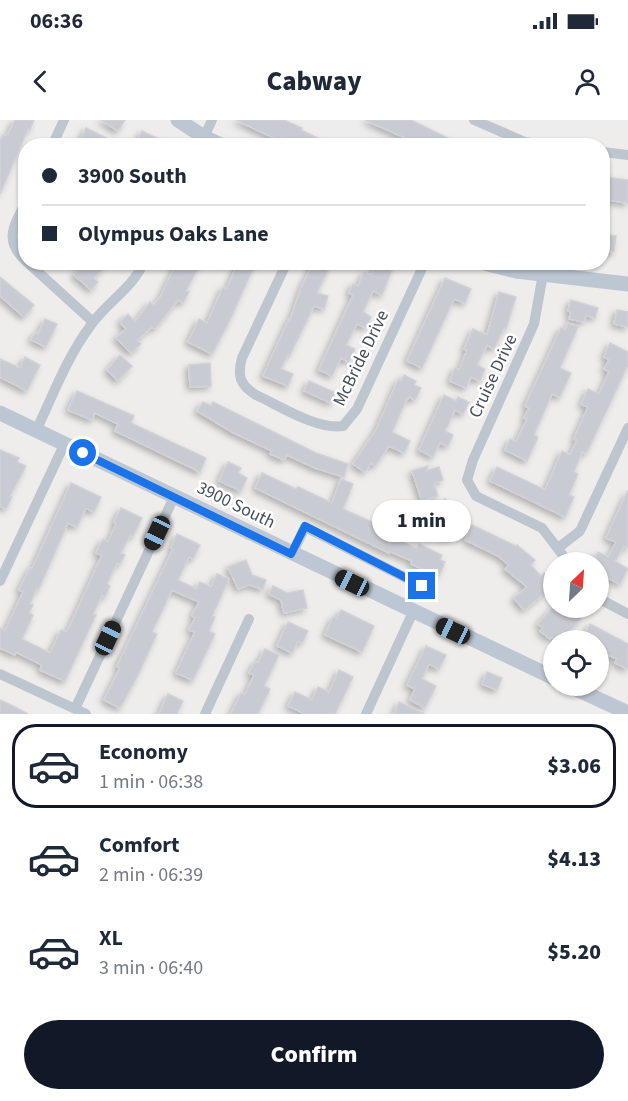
<!DOCTYPE html>
<meta charset="utf-8">
<style>
:root{--surface:#fff;--page:#f6f6f7;--text:#1f2937;--muted:#747a83;--line:#e0e1e3;--accent:#111827}
body{margin:0;font-family:"Source Sans 3",sans-serif;background:var(--page);color:var(--text);height:100vh;display:flex;flex-direction:column;font-size:22px;white-space:nowrap}
*{box-sizing:border-box;margin:0}
p{font-size:20px;color:var(--muted)}
.icon{flex:none;width:33px;height:33px;fill:none;stroke:currentColor;stroke-width:2;stroke-linecap:round;stroke-linejoin:round}
.map{position:relative;height:594px;overflow:hidden}
.panel{display:flex;flex-direction:column;background:var(--surface);flex:1}
.panel>*{flex:none}
.hud{position:absolute;left:18px;top:18px;width:592px;height:132px;border-radius:24px;box-shadow:0 2px 4px #0004;display:grid;align-content:center;height:132px;padding:0 24px;background:var(--surface)}
.needle{width:39px;rotate:25deg}
.tools{position:absolute;left:543px;top:432px;display:grid;gap:12px}
.tools a{display:grid;place-items:center;width:66px;height:66px;border-radius:50%;background:var(--surface);box-shadow:0 2px 4px #0004;font-size:30px}
.end{position:absolute;width:27px;height:27px;margin:-14px;border:8px solid #1a73e8;background:#fff;box-shadow:0 0 0 3px #fff}
.from{border-radius:50%}
.bubble{position:absolute;height:42px;border-radius:21px;background:var(--surface);box-shadow:0 2px 4px #0004;font-size:20px;font-weight:800;line-height:42px;text-align:center}
.car{position:absolute;width:18px;height:36px;margin:-18px -9px;border-radius:8px;box-shadow:0 0 4px 2px #0007;background:linear-gradient(#222 24%,#8ab4d8 0 40%,#222 0 76%,#8ab4d8 0 86%,#222 0)}
.hud b{display:flex;align-items:center;gap:21px;height:57px;font-size:22px}
.hud b+b{border-top:2px solid var(--line)}
.hud i{width:15px;height:15px;background:var(--text)}
ul{padding:10px 0 0;list-style:none}
li{display:flex;align-items:center;gap:18px;height:84px;margin:0 12px 9px;padding:0 12px;border:3px solid transparent;border-radius:24px}
li div{flex:1}
li b{display:block;font-size:22px}
li em{font-style:normal;font-weight:800}
li.selected{border-color:var(--accent)}
li>.icon{width:54px;height:54px;stroke-width:1.5}
.primary-button{display:flex;gap:12px;margin-top:auto;padding:12px 24px}
.primary-button a{flex:1;height:69px;border-radius:36px;background:var(--accent);color:#fff;font-size:24px;font-weight:800;line-height:69px;text-align:center}
.status{display:flex;justify-content:space-between;align-items:center;height:42px;padding:0 30px;background:var(--surface);direction:ltr}
.status svg{height:16px;fill:currentColor}
header{display:flex;justify-content:space-between;align-items:center;height:78px;padding:0 24px;background:var(--surface);font-size:27px;font-weight:800}
.map>svg:first-child{display:block}
</style>
<div class="status"><b>06:36</b><svg viewBox="0 0 49 12"><path d="M0 12V9h3v3zM5 12V6h3v6zM10 12V3h3v9zM15 12V0h3v12zM26 1h20v11H26zM47 4h2v5h-2z"/></svg></div>
<header><svg class="icon" aria-label="back" viewBox="0 0 24 24"><path d="M15 5l-7 7 7 7"/></svg>Cabway<svg class="icon" aria-label="person" viewBox="0 0 24 24"><circle cx="12" cy="8" r="4"/><path d="M4 21q1-7 8-7t8 7"/></svg></header>
<div class="map">
<svg width="628" height="594" viewBox="0 0 628 594">
<defs>
<filter id="shadow"><feDropShadow dx="-3" dy="3" stdDeviation="3" flood-color="#0004"/></filter>
</defs>
<rect width="100%" height="100%" fill="#efedec"/>
<!-- building -->
<path fill="#c9cbd2" stroke="#d1d2d8" stroke-width="1.5" filter="url(#shadow)" d="M15,0H34L30,10L28,9L0,74V21L3,15L7,16Z
M101,0H125L118,11Z
M236,0H284L302,8L301,10L334,26H301L282,17L280,21Z
M365,0H411L464,26H423Z
M86,8L123,26H95L81,19Z
M142,11L173,26H135Z
M604,57L628,60V83L603,79Z
M603,114L616,116L614,132L603,131Z
M86,142H99L104,147L94,158L98,162L91,170L74,155Z
M177,142H201L186,171L189,172L183,183L178,180L155,209L152,207L137,220L141,224L131,233L116,218L126,209L120,202L128,194L135,202L150,182L154,185L161,176Z
M238,142H256L230,200L212,234L188,222L199,199L207,203L223,167L227,169Z
M314,142H332L317,173L328,176L324,189L314,186L290,235L288,234L281,249L293,254L288,266L263,256L289,199L290,200L301,168Z
M377,142H395L382,175L373,171L363,192L371,197L366,208L357,204L346,225L355,229L349,242L341,238L332,256L319,250L353,175L349,173L353,164L358,166L364,152L371,155Z
M0,157L34,185L24,197L0,176Z
M445,158L471,169L465,183L454,179L422,248L407,241Z
M499,172L516,177L506,209L504,208L494,229L487,225L477,245L485,249L480,261L471,257L466,268L450,261L455,248L459,250L467,230L464,229L473,209L487,215Z
M571,180L598,188L595,198L586,195L584,202L569,199L571,192L568,191Z
M617,190L628,192V207L614,204Z
M45,199L57,204L46,227L31,220L35,213L38,214Z
M568,203L578,207L560,248L571,253L560,277L552,274L534,315L538,317L527,341L505,330L510,319L516,322L527,299L524,298L529,288L525,286L561,208L566,210Z
M610,223L628,232V245L590,326L586,333L582,332L574,352L578,354L569,375L574,377L565,397L490,361L497,347L545,370L562,331L570,335L577,320L574,319L588,287L581,284L588,269L599,274L609,252L604,249L609,240L604,237Z
M120,235L132,246L118,261L107,250Z
M25,237L40,245L27,271L0,257V239L20,248Z
M210,243L211,266L190,267L189,245Z
M404,255L416,261L414,265L421,268L415,280L409,277L406,281L392,312L410,321L404,333L389,326L375,346L371,343L365,352L353,344L376,310L398,260L401,261Z
M309,261L336,273L331,283L304,271Z
M77,271L134,296L131,303L206,338L200,352L115,311L118,304L95,293L92,300L68,290Z
M444,275L456,281L458,277L469,282L463,294L455,290L445,311L453,315L448,326L440,323L433,337L419,330Z
M203,282L211,286L213,282L316,333L348,344L344,357L315,348L287,335L284,340L270,334L272,331L232,312L197,291Z
M0,330L19,338L17,342L26,346L10,376L12,377L6,389L0,386Z
M228,342L241,348L238,353L247,358L241,371L219,361Z
M428,346L426,351L439,347L443,360L434,363L438,376L422,381L412,351Z
M262,353L296,369L298,367L332,383L341,359L353,364L343,389L401,415L399,420L417,429L419,424L442,435L440,440L445,442L440,454L431,450L430,452L418,447L411,444L412,441L389,431V433L255,368Z
M71,363L101,377L94,392L86,388L77,407L68,403L39,469L37,468L30,484L33,485L29,493L33,495L22,519L50,533L61,510L67,512L102,435L96,433L103,419L108,422L116,404L114,402L121,388L142,398L133,416L130,415L121,433L125,435L120,444L117,443L107,464L110,466L105,477L102,475L93,494L96,495L65,561L40,550L42,545L16,532L15,535L0,528V508L5,511L23,472L19,470L30,448L32,449Z
M628,370V428L624,426L615,441L628,449L620,464L599,454L602,449L598,447V442H594L598,432L608,437L616,422L606,418Z
M445,379L456,391L448,399L456,408L446,418L432,402L435,399L430,394Z
M472,405L516,426L517,425L535,440L531,445L541,456L544,453L554,465L524,490L514,478L527,467L505,449L509,445L498,436L465,420Z
M177,414L200,425L193,439L189,437L178,460L196,469L200,462L211,467L217,454L229,459L212,496L215,497L209,511L215,514L193,560L176,553L195,512L189,510L195,498L192,496L199,482L172,470L152,512L157,514L136,559L120,588L104,580L120,548L117,546L173,429L171,428Z
M246,440L252,455L266,460L263,469L249,465L238,469L228,447Z
M273,466L287,473L303,470L307,488L284,493L281,480L269,474Z
M553,487L560,492L564,488H571L582,497L562,520H556L552,517L550,519L540,511L543,508L538,504Z
M341,490L374,506L362,532L325,515L333,497L337,499Z
M288,502L308,511L302,523L298,521L292,533L277,526Z
M590,504L628,524V549L615,543L617,539L598,530V520H582Z
M426,526L446,535L439,549L429,544L422,559L436,566L425,588L410,580L415,569L407,565Z
M265,529L279,535L264,566L270,569L258,594H231L241,573L245,575L254,555L249,553L255,542L258,543Z
M339,550L353,557L335,594H305L288,586L295,572L312,580L318,567L329,572Z
M487,552L502,558L497,570L482,564Z
M168,574L183,581L177,594H159Z
M0,580L13,586L28,594H0Z
M399,582L425,594H394Z"/>
<g fill="none" stroke-linecap="round" stroke-linejoin="round">
<!-- street -->
<path stroke="#bdc6cf" stroke-width="10" d="M474,0L525,22L550,26
M52,26L64,0
M200,26L212,0
M603,32L628,35
M26,82C14,105 3,121 26,141
M27,142L93,202
M287,142L242,238C237,256 240,265 256,275C280,286 317,310 343,306L357,289L425,142
M543,154L534,204L473,340L467,360L476,376L542,408L568,442
M36,311C53,275 67,237 91,205C107,182 132,169 144,142
M558,428L580,411L628,308
M292,434L305,407L422,466
M0,461L64,325
M598,478L628,494
M0,554L86,594
M75,589L174,377
M205,594L249,499
M366,594L413,492"/>
<!-- secondary -->
<path stroke="#bdc7d3" stroke-width="15" d="M178,0L204,17L223,26
M480,142L516,151L628,164
M0,293L554,558
M570,566L628,593"/>
</g>
<g fill="none" stroke-linecap="round" stroke-linejoin="round">
<!-- route -->
<path stroke="#1a73e8" stroke-width="8" d="M83,333L291,434L305,406L422,466"/>
</g>
<g text-anchor="middle" dominant-baseline="central" stroke-width="5" stroke-linejoin="round" paint-order="stroke">
<!-- street labels -->
<g font-size="18" fill="#454f59" stroke="#fff">
<text transform="translate(361 238) rotate(-64)">McBride Drive</text>
<text transform="translate(493 256) rotate(-65)">Cruise Drive</text>
<text transform="translate(236 385) rotate(26)">3900 South</text>
</g>
</g>
</svg>
<div class="tools">
<a><svg class="needle" viewBox="-14 -14 28 28"><path d="M0-13l5 13h-10z" fill="#e53935"/><path d="M0 13l5-13h-10z" fill="#747a83"/></svg></a>
<a><svg class="icon" aria-label="locate" viewBox="0 0 24 24"><circle cx="12" cy="12" r="6"/><path d="M12 2v4M12 18v4M2 12h4M18 12h4"/></svg></a>
</div>
<i class="end from" style="left:83px;top:333px"></i>
<i class="end" style="left:422px;top:466px"></i>
<div class="bubble" style="left:372px;top:380px;width:99px">1 min</div>
<i class="car" style="left:157px;top:413px;rotate:205deg"></i>
<i class="car" style="left:352px;top:463px;rotate:296deg"></i>
<i class="car" style="left:453px;top:511px;rotate:295deg"></i>
<i class="car" style="left:108px;top:518px;rotate:25deg"></i>
<div class="hud">
<b><i class="from"></i>3900 South</b>
<b><i></i>Olympus Oaks Lane</b>
</div>
</div>
<section class="panel">
<ul>
<li class="selected"><svg class="icon" aria-label="car" viewBox="0 0 24 24"><path d="M5 17H2v-5l4-1 3-4h7l3 4 3 1v5h-3M9 17h6M6 11h13"/><circle cx="7" cy="17" r="2"/><circle cx="17" cy="17" r="2"/></svg><div><b>Economy</b><p>1 min · 06:38</p></div><em>$3.06</em></li>
<li><svg class="icon" aria-label="car" viewBox="0 0 24 24"><path d="M5 17H2v-5l4-1 3-4h7l3 4 3 1v5h-3M9 17h6M6 11h13"/><circle cx="7" cy="17" r="2"/><circle cx="17" cy="17" r="2"/></svg><div><b>Comfort</b><p>2 min · 06:39</p></div><em>$4.13</em></li>
<li><svg class="icon" aria-label="car" viewBox="0 0 24 24"><path d="M5 17H2v-5l4-1 3-4h7l3 4 3 1v5h-3M9 17h6M6 11h13"/><circle cx="7" cy="17" r="2"/><circle cx="17" cy="17" r="2"/></svg><div><b>XL</b><p>3 min · 06:40</p></div><em>$5.20</em></li>
</ul>
<div class="primary-button"><a>Confirm</a></div>
</section>
